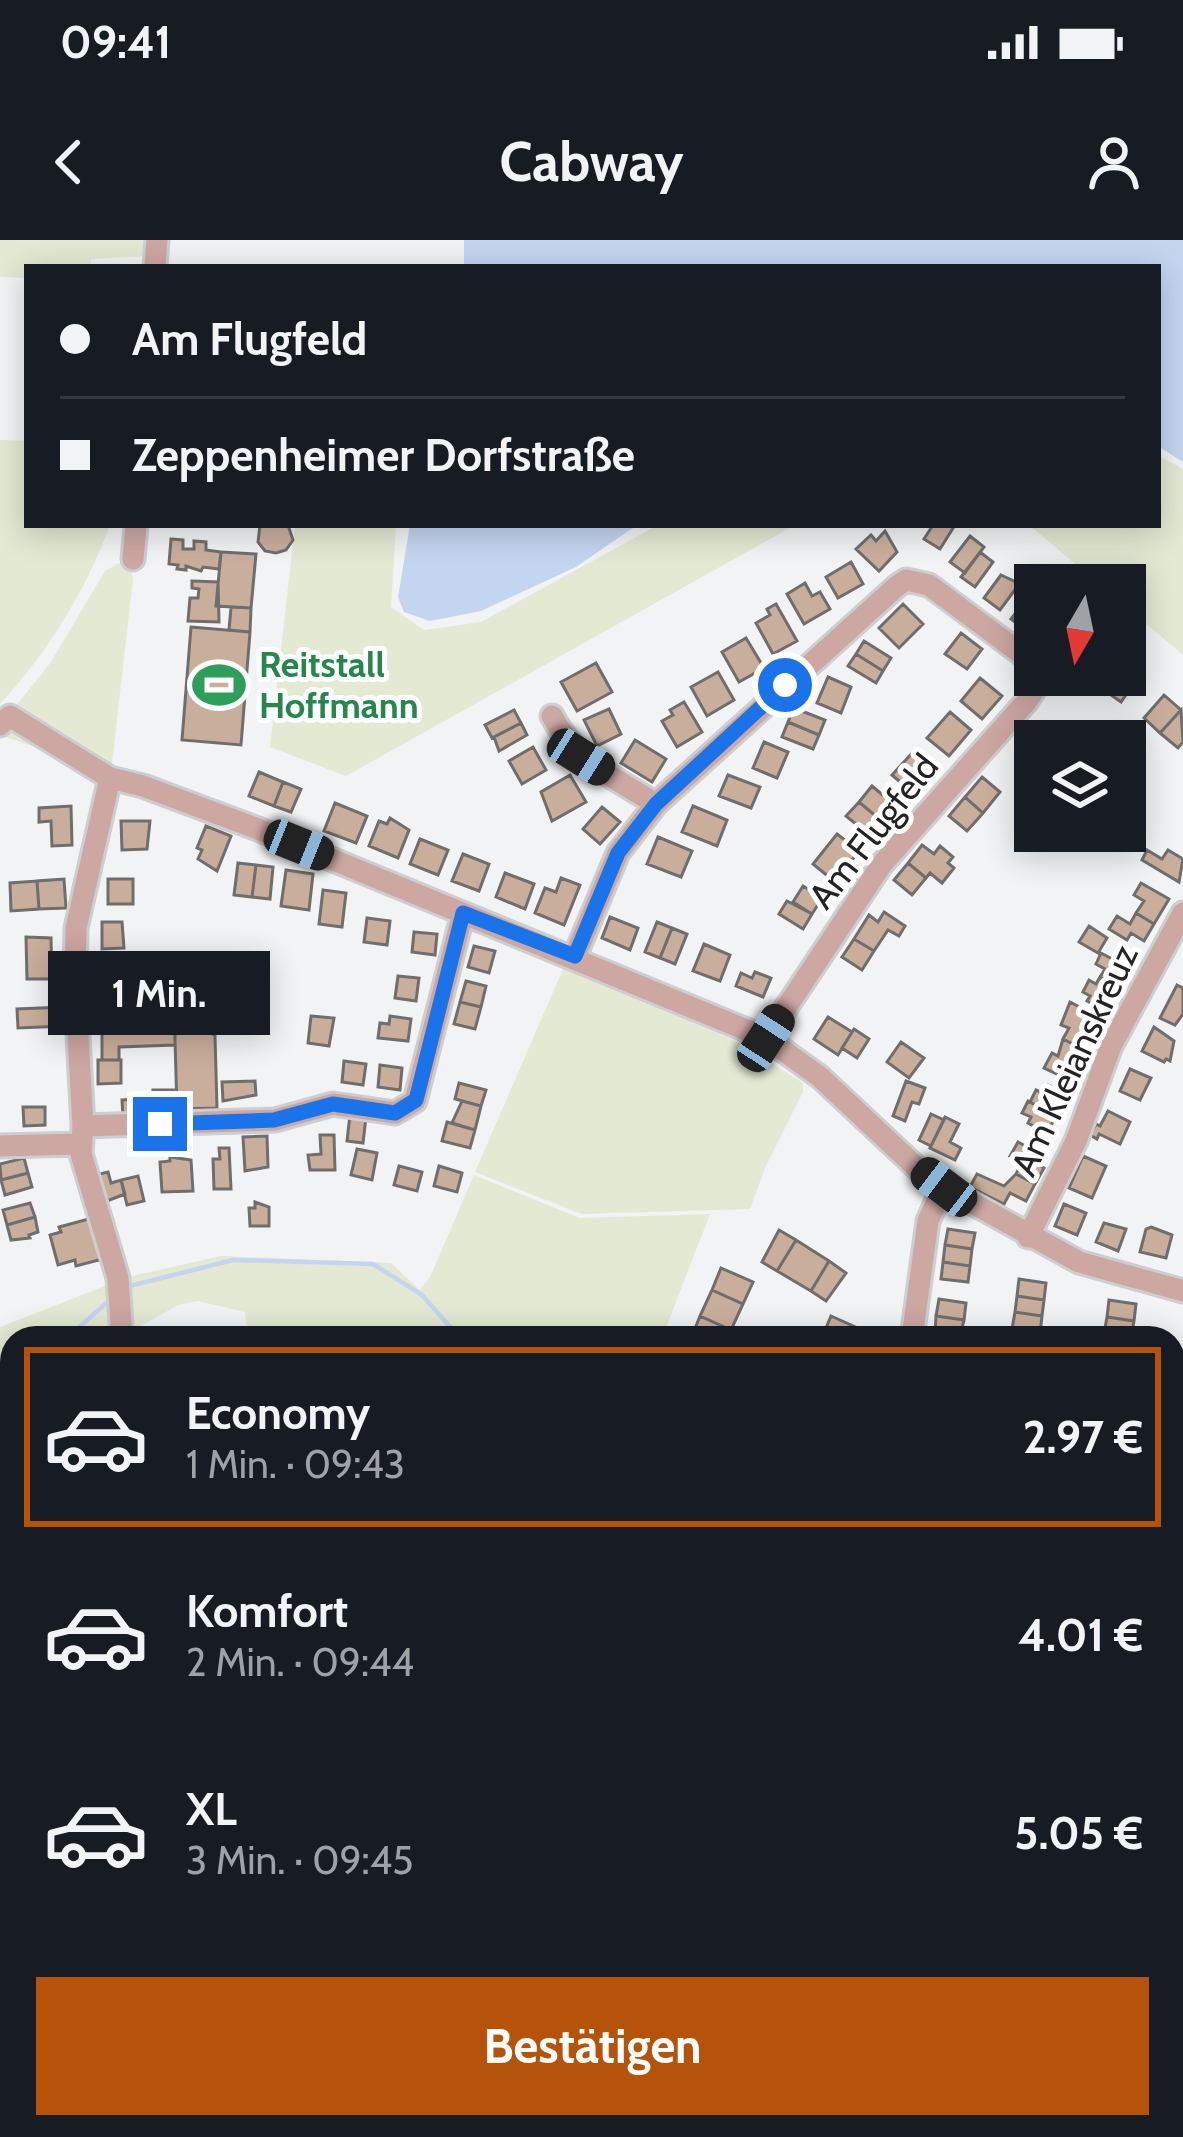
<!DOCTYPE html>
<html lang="de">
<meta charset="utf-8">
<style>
:root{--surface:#171b24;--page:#20242c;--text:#f1f3f6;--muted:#9ea1a6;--line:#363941;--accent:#b45309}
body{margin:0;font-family:Cabin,sans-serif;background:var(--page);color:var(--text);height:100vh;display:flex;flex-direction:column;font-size:45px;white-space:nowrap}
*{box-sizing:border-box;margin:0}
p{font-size:39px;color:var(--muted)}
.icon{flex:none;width:66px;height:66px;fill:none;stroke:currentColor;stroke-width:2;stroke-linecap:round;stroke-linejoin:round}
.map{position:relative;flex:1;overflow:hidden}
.panel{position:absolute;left:0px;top:1086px;width:1185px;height:813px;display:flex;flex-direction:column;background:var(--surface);border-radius:36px 36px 0 0;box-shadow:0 6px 30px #0003}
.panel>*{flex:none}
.top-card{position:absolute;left:24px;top:24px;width:1137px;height:264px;border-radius:0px;box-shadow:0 6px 30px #0003;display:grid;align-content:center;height:264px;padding:0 36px;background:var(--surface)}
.needle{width:78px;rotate:189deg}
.fabs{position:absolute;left:1014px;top:324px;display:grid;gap:24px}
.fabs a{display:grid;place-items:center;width:132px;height:132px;border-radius:0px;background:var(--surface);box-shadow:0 6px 30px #0003;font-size:60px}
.end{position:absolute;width:54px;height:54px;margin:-27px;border:15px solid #1a73e8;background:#fff;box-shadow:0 0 0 6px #fff}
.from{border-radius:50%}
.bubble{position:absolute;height:84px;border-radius:0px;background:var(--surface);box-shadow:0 6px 30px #0003;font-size:39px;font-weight:800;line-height:84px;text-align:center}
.car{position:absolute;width:36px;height:72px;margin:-36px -18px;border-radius:15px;box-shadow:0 0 9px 3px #0007;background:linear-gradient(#222 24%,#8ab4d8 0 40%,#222 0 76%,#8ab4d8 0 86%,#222 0)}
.top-card b{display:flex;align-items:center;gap:42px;height:114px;font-size:45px}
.top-card b+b{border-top:3px solid var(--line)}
.top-card i{width:30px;height:30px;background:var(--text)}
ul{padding:21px 0 0;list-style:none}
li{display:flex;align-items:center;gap:36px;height:180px;margin:0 24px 18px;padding:0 12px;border:6px solid transparent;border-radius:0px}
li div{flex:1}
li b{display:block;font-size:45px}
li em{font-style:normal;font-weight:800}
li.active{border-color:var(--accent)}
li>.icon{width:108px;height:108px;stroke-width:1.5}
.cta{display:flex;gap:24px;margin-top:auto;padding:24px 36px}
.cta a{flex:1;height:138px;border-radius:0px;background:var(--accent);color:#fff;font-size:48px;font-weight:800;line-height:138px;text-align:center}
.status{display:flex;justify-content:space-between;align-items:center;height:84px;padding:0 60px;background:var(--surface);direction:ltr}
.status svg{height:33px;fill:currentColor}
header{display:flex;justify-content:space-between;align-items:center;height:156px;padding:0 36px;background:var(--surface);font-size:54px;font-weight:800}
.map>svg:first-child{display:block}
</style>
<div class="status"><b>09:41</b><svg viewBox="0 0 49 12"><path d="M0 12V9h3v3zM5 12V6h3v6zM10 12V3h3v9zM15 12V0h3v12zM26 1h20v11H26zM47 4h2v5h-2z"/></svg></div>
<header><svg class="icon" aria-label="back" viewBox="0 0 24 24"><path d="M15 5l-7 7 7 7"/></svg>Cabway<svg class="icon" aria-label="person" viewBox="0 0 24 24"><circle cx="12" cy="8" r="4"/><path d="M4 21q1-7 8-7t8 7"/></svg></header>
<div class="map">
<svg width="1183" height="1897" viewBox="0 0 1183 1897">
<rect width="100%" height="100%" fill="#f2f3f4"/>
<!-- green -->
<path fill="#e3e9d3" d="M0,0H151L150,16L91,19L90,27H27V38L0,37Z
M0,200L27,201V285H110C87,349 46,415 0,464Z
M1158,215L1183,229V415L1125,366V345H1100L1029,285H1158Z
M295,285H396L391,367L424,390L481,382L658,285H795L346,536L270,507Z
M119,323L129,327L133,338L111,533L0,495V486L51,422L105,331Z
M564,727L736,801L803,843V852L765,928L750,969L582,974L475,932Z
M474,935L580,978L710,974L662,1098H248L245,1072L198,1061L178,1065L120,1098H12V1169L0,1173V1087L128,1037L221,1016L391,1023L420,1050L430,1037Z"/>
<!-- water -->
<path fill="#c4d5f0" d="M464,0H1183V222L1158,206V27H464Z
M410,285H637L576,327L481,371L430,381L404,372L398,357Z"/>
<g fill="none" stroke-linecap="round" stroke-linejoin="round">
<!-- stream -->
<path stroke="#c4d5f0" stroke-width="4.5" d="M126,1047L233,1020L373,1024L422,1055L460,1098
M67,1098L112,1058
M0,1157L12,1149
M675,1897L682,1887"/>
</g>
<!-- building -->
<path fill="#caae9c" stroke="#6f6e6d" stroke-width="3" d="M260,285H288L293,300L286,310L276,313L265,311L258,302Z
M933,285H955L940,309L924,299Z
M885,291L897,312L879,331L856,309L871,295L876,301Z
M970,296L984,307L965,333L950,322Z
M171,299L183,300V309H194V301L206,302V310L221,312L219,329L203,327L201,331L186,326V330L177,329L178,325L169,324Z
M221,312L256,314L251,368L216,366Z
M980,312L993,322L975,347L961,337Z
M851,322L863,344L838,358L826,337Z
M1001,335L1016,342L1017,347L1000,370L984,358Z
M192,341L218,342L219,382L188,381L190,358H198L199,349L192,348Z
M805,343L812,356L820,352L830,369L804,384L787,354Z
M1031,353L1035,357V380L1027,391L1011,379Z
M776,364L797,401L773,414L756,383L770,375L767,369Z
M903,364L923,384L899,408L879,388Z
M231,367L251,368L250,392L229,390Z
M191,387L250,392L241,505L182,500Z
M961,393L982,409L967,429L945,414Z
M746,398L764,428L739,442L722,412Z
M864,401L891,418L883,431L856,414Z
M856,414L883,431L876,443L848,426Z
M596,423L612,452L577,471L561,442Z
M718,432L734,460L707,476L691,447Z
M1106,435H1125L1135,442L1121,462L1098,446Z
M828,437L851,447L841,473L817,463Z
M980,438L1002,456L982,479L961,461Z
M1164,455L1181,470L1160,493L1144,478Z
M684,462L702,492L677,507L662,481L673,475L670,470Z
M794,468L825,480L819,495L788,482Z
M609,469L621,494L597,506L584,480Z
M514,470L521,483L492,498L485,485Z
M1181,470L1183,502L1178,508L1160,493Z
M950,472L971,490L949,516L927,498Z
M788,482L819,495L813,509L782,497Z
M521,483L527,495L499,511L494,497Z
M635,500L666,519L652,542L621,523Z
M764,502L788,512L777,538L753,528Z
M533,507L546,530L522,544L509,521Z
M913,512L934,530L913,553L892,535Z
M259,532L283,542L274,566L249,556Z
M570,535L586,562L552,581L541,552Z
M728,535L760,547L751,568L719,556Z
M982,537L1000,552L983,573L965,557Z
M283,542L301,549L291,572L274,566Z
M872,546L897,567L884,583L859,562Z
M965,557L983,573L967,591L949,576Z
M859,562L884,583L872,597L846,576Z
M335,563L367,576L356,603L324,591Z
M71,566L72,605L52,606L51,581L39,582V568Z
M693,566L727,580L717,606L682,592Z
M602,567L620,582L600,604L583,589Z
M390,578L409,590L398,618L369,606L379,581L387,584Z
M121,581H150L147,609L122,610Z
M206,586L231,596L217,631L198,619L202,610L197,608Z
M837,594L859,611L835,642L813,624Z
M658,597L692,611L681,637L647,624Z
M420,599L448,610L438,635L410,624Z
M922,605L934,614L940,606L953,617L948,623L954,628L942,643L930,633L926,638L908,623Z
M1147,610L1162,619L1168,610L1183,619L1179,642L1142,620Z
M463,614L489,624L479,651L452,641Z
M238,623L256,625L252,657L234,655Z
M908,623L926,638L912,655L894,640Z
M256,625L273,627L270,659L252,657Z
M286,630L313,634L309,670L281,666Z
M505,633L534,644L525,669L496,657Z
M561,638L580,645L564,685L535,673L545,648L556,652Z
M64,639L66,668L39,669L37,641Z
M108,639H133V664H108Z
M37,641L39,669L11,671L10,643Z
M1141,643L1169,659L1154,684L1136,673L1144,661L1134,655Z
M803,646L822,658L812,674L793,662Z
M323,650L346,653L342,687L319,684Z
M787,661L812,674L803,689L779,674Z
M884,672L905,686L899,696L888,690L874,711L854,699L869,675L878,682Z
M1136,673L1154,684L1144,701L1131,693L1127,700L1109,689L1117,676L1130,684Z
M610,677L638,688L630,710L602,698Z
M367,678L390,681L387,705L364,702Z
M102,682H122L124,708L102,709Z
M657,682L672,688L660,718L645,712Z
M1089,686L1107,698L1098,713L1079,702Z
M672,688L687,694L675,724L660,718Z
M414,692L437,694L435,715L412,712Z
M26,697L51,698L52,739H27Z
M854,699L874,711L862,730L842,717Z
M704,704L730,715L720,741L693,731Z
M474,706L495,711L489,733L468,727Z
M1101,713L1129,728L1119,746L1100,737L1105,729L1096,724Z
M122,726L125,750H99V727Z
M755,732L771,738L763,757L736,746L741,733L752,738Z
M398,736L419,738L416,761L395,758Z
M1100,737L1119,746L1106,771L1087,761L1090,756L1083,752L1089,740L1096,744Z
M466,741L486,746L481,767L460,762Z
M1177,745L1183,748V774L1175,785L1160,778Z
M146,761V768L174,766L175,784L127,785L126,762Z
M460,762L481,767L475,789L454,784Z
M1070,762L1091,773L1088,779L1101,786L1088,812L1063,799L1069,788L1061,785Z
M174,766H198V781L215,796L217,868L177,869Z
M64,767L65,786L18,788L17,769Z
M311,776L334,778L329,806L308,803Z
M390,776L411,779L408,801L378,798L380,783L389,784Z
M828,777L852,792L838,815L814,799Z
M175,784V805L119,807V820H102V786Z
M1154,787L1174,801L1170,821L1166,819L1164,822L1142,811Z
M854,789L869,799L857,818L842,808Z
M1063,799L1088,812L1077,837L1064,831L1061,836L1044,828L1052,813L1058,816Z
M901,802L924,818L909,838L887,822Z
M98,820H121V843L98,844Z
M344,821L366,824L363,845L342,842Z
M380,825L402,828L400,850L378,847Z
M1130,829L1151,838L1140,860L1120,851Z
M255,841L256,855L223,861L222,842Z
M906,841L925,848L919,864L912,862L905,881L893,876Z
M459,843L486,850L481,866L455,859Z
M1048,845L1067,854L1056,876L1030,862L1036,850L1043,853Z
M153,850H176L177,874L154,875Z
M154,858V875L123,878L122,860Z
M462,861L481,866L475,890L452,883Z
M1028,861L1056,876L1047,893L1028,883L1031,877L1022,873Z
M23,867H45V885L24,886Z
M1108,871L1130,882L1120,904L1099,894L1097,899L1090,895L1096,884L1100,886Z
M931,874L944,880L931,906L919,900Z
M350,875L366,877L363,903L347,901Z
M945,877L959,884L950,902L961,908L955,920L930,908Z
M447,882L475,890L470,908L442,901Z
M159,890V911L136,912L135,891Z
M320,895H334L335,930H310L308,915L321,914Z
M267,896L268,927L245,931L243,897Z
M1018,902L1044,916L1039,925L1044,928L1035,944L1016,934L1022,922L1010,916Z
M219,908H229L231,949H214L213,919H220Z
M357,909L377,913L372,940L351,935Z
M1083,916L1106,926L1092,958L1069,948Z
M170,917L191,920L193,951L162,952L160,922L170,921Z
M24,918L28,933L1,940L0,924Z
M399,926L422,932L417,951L394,945Z
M439,926L462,933L457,952L434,946Z
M108,932L111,943L121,940L125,954L102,963L95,935Z
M28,933L32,947L5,955L1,940Z
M977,934L1004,946L1016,934L1035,944L1026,961L1010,953L1004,964L970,947Z
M138,936L144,961L127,965L121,940Z
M255,962L269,967V986H250L249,968H255Z
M30,963L35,977L7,985L3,970Z
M1064,964L1086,973L1077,995L1055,986Z
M35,977L38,992L29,995L30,998L11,1000L7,985Z
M92,978L103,1019L76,1026L75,1020L58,1025L50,995L61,992L59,987Z
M1104,983L1126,989L1118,1011L1096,1002Z
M1151,987L1172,995L1166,1018L1140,1012L1146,989Z
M948,989L975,993L972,1009L945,1005Z
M779,990L796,1000L777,1031L762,1022Z
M796,1000L829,1021L811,1051L777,1031Z
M945,1005L972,1009L970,1026L943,1022Z
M829,1021L846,1033L826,1061L811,1051Z
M943,1022L970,1026L968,1042L941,1039Z
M721,1028L753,1042L743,1064L712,1050Z
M1019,1039L1046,1043L1044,1060L1017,1056Z
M712,1050L743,1064L731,1090L700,1076Z
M1017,1056L1044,1060L1042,1076L1015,1072Z
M939,1059L966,1063L964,1080L936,1076Z
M1109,1060L1136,1064L1134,1081L1107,1077Z
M1015,1072L1042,1076L1040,1093L1012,1089Z
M700,1076L731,1090L728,1098L692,1096Z
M831,1076L862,1090L858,1098L826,1088Z
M936,1076L964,1080L960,1096L935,1093Z
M1107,1077L1134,1081L1131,1097L1104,1094Z
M12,1202V1233L0,1237V1206Z
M12,1379V1415L0,1416L1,1380Z"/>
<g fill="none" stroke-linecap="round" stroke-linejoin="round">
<!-- minor casing -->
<g stroke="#cdcecf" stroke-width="27">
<path id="minor" d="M155,27L157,0
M133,319L136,285
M552,476C577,523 612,536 656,564
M0,485L10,476L110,538L143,546L258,589L766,798L820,837L916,927L943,947L1079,1022L1183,1051
M110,538L76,688L75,741L83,886L81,914L118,1038L122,1098
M575,716L618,613L656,564L897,346L906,340L929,345L1035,424
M766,798L882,624L1026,462L1044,435
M83,886L275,880L333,864L395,873L415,861L463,673
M0,906L80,904
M1028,997L1076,901L1111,806L1183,673
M912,1098L928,981L943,947
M1173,1286L1183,1287
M1173,1439L1183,1440
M0,1474L12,1473
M1173,1641L1183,1642
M1173,1696L1183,1677
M0,1844L12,1845
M83,1887V1897
M204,1887L207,1897
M420,1897L424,1887
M809,1897V1887
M1083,1897L1086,1887"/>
</g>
<!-- minor -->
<use href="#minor" stroke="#cda7a2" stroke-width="21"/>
</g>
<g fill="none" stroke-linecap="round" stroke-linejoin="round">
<!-- route -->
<path stroke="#1a73e8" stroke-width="15" d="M160,884L274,880L333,864L395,873L416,860L463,673L575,716L618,613L656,564L785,445"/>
</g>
<!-- icons -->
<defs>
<g id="stadium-bare" transform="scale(4.14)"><path d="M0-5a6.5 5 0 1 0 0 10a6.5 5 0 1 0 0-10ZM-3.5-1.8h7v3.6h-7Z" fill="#2e9e5b" stroke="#fff" stroke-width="2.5" paint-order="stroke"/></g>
</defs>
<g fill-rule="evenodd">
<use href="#stadium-bare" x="219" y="445"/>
</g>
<g text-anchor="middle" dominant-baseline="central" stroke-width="10" stroke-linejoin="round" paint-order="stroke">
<!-- leisure labels -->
<g font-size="36" font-weight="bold" fill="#27864d" stroke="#fff" text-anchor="start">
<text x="259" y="424">Reitstall<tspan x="259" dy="41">Hoffmann</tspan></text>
</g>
<!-- street labels -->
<g font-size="36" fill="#232324" stroke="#fff">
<text transform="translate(873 591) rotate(-52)">Am Flugfeld</text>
<text transform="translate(1074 820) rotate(-65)">Am Kleianskreuz</text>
</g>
</g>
</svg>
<div class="fabs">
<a><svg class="needle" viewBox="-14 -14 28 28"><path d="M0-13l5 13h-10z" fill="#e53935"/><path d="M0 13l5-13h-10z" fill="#9ea1a6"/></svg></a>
<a><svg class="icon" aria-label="layers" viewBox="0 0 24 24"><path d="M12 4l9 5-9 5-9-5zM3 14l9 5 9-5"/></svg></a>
</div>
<i class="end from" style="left:785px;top:445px"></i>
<i class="end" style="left:160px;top:884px"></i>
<div class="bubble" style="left:48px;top:711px;width:222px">1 Min.</div>
<i class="car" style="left:581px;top:517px;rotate:122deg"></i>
<i class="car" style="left:299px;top:605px;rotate:112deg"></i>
<i class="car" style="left:766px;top:798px;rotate:33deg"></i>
<i class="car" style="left:944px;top:947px;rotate:307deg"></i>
<div class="top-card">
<b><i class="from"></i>Am Flugfeld</b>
<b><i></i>Zeppenheimer Dorfstraße</b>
</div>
<section class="panel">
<ul>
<li class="active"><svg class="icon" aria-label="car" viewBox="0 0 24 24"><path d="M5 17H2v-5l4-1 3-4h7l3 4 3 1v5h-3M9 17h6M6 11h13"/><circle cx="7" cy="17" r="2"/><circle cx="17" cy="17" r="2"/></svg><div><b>Economy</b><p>1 Min. · 09:43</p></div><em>2.97 €</em></li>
<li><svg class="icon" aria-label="car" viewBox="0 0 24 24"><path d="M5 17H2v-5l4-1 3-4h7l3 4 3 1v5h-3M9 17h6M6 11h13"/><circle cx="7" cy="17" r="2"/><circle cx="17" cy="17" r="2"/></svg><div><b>Komfort</b><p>2 Min. · 09:44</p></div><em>4.01 €</em></li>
<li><svg class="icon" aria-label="car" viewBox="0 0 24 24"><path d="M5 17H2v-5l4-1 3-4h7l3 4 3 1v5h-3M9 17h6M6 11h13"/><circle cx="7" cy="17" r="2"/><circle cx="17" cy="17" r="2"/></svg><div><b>XL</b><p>3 Min. · 09:45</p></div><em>5.05 €</em></li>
</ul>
<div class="cta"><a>Bestätigen</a></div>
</section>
</div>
